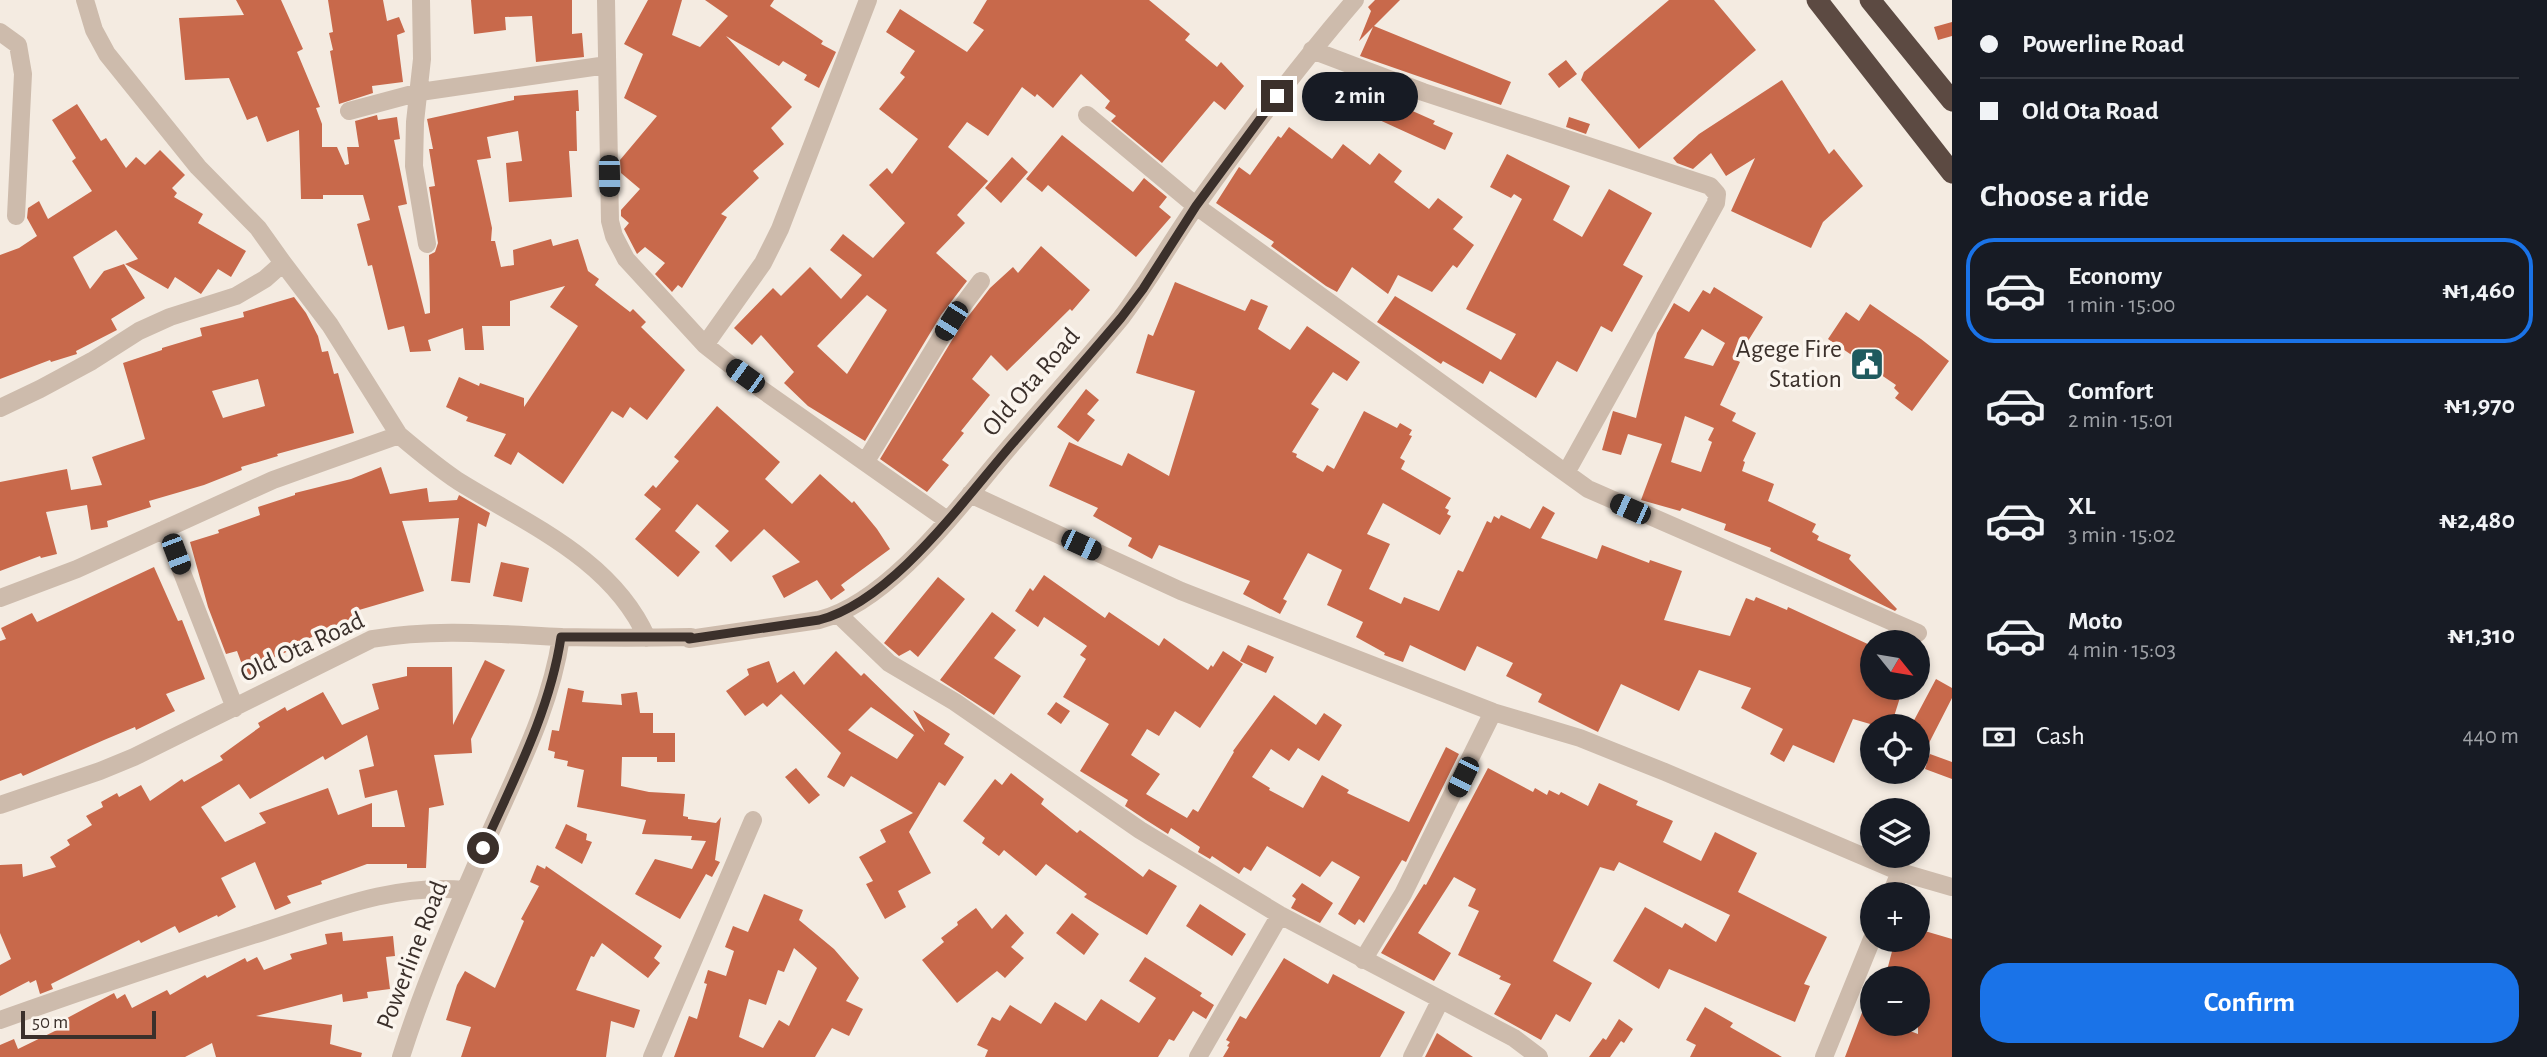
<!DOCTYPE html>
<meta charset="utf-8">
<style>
:root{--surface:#171b24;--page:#20242c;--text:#f1f3f6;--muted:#9ea1a6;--line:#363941;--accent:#1a73e8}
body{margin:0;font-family:"Alegreya Sans",sans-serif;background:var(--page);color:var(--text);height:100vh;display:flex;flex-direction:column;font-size:26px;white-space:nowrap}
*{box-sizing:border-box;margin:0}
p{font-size:23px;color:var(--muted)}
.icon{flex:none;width:38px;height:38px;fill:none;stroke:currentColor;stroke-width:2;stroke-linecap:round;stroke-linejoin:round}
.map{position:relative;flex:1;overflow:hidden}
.drawer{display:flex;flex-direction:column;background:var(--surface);width:595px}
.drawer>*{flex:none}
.top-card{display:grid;align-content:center;height:154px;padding:0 28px;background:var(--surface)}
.needle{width:46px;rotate:120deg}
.buttons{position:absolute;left:1860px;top:630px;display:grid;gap:14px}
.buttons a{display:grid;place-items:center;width:70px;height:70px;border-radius:50%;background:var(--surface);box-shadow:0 4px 10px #0003;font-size:35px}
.scale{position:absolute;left:21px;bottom:18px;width:135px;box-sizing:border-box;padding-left:7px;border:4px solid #3b302b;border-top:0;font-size:19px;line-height:24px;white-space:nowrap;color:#3b302b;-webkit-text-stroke:5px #fbf5ee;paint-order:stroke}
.end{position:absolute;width:32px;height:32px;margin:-16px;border:9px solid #3b302b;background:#fff;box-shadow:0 0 0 4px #fff}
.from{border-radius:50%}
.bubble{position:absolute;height:49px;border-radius:24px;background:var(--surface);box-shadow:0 4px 10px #0003;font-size:23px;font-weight:700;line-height:49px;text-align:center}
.car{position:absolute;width:21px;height:42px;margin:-21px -10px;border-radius:9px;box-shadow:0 0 5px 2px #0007;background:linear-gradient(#222 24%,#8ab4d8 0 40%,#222 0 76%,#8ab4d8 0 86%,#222 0)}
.top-card b{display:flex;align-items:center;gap:24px;height:66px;font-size:26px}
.top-card b+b{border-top:2px solid var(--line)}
.top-card i{width:18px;height:18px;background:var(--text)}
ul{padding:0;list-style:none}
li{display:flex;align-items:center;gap:21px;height:105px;margin:0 14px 10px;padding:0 14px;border:4px solid transparent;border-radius:28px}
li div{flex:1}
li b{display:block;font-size:26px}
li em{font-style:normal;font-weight:700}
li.current{border-color:var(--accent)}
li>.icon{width:63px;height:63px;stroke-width:1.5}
h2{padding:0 28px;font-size:32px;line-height:84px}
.pay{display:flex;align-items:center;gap:18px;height:77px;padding:0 28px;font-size:26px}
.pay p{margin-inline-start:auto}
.cta{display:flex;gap:14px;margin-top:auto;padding:14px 28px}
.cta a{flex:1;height:80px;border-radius:28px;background:var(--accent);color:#fff;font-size:28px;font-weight:700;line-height:80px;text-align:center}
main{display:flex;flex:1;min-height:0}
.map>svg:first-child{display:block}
</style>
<main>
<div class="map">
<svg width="1952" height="1057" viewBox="0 0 1952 1057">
<rect width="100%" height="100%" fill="#f4ebe1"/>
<!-- building -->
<path fill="#c8694b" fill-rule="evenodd" d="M236,0H281L303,49L297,52L320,107L316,108L322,124V147H337L345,165L349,164L347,147H359L355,121L377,115L378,120L397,117L400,139L394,140L407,204L398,206L425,314L430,313L429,255L435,252L438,243L429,187L435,186L429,149H433L427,119L514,100V96L578,90L579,111H576L577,151H569L572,197L509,202L506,163L522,161L518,131L487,137L491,158L477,160L492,228L491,241H495L501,267L514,265L513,250L551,239L553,246L578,239L588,271L599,279L595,285L630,312L633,309L646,322L641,327L685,370L647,420L630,407L623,418L612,411L563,484L518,452L511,465L494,456L506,434L466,421L468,417L446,407L459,377L479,386L480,383L524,398V407L578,326L550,307L565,286L510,301V326H482L484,350H465L463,328L428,340L431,351L410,352L404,326L388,330L372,265L368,266L357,224L370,220L363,195H323V199H301L299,130L267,142L257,116L247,120L229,78L185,80L179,18L244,15Z
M328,0H383L387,21L399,17L405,32L397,35L403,82L372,86L373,93L339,104L330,51L333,50L329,33L333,32Z
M471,0H572V34L582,33L584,57L536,62L532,16L505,17L506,30L474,34Z
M648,0H682L672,35L700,47L728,16L705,0H774L770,6L823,41L821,44L836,52L819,88L804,80L807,75L783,61L779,66L726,36L792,107L771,128L784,144L753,171L759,178L721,214L727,217L682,288L678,285L672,292L655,274L665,263L645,247L637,254L624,229L629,223L621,216V210L640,189L621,173L620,160L657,116L624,98L643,54L624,44Z
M987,0H1149L1190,34L1185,40L1217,67L1221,62L1244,86L1225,110L1214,101L1162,163L1111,121L1116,116L1105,108L1110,101L1081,74L1053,108L1037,94L1035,97L1022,87L988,136L967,122L948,147L988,181L957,215L965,223L936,253L967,281L941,315L865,441L808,406L784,383L794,372L761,335L752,345L734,328L773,288L781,296L810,267L841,299L862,275L830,250L843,234L873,258L905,223L869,185L887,168L892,174L918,139L879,109L905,77L900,73L915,51L886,32L900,9L967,52L984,30L973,23ZM867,295L887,310L847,374L817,346Z
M1375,0H1400L1374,26L1511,82L1501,105L1360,56L1373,27L1359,41L1371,11L1368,7Z
M1669,0H1714L1756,50L1639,149L1581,80L1584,72Z
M1952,22V36L1938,40L1934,27Z
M1566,60L1577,74L1559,88L1548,74Z
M1782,80L1829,154L1834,149L1863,186L1823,222L1811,248L1731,211L1755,158L1726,176L1711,153L1693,169L1677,163L1673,158L1699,134Z
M1347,86L1397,109L1399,105L1435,121L1433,124L1453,133L1445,150L1340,102Z
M77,104L101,141L106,138L126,168L136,157L145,165L160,150L185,175L172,188L177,193L174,197L203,214L198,223L246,251L231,277L218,269L201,294L175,277L168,289L125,264L138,259L116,230L73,257L90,289L104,271L124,264L145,298L111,319L117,330L76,351L77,354L51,362L50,360L0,379V255L19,248L37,236L27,218L28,208L39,201L48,219L92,191L72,161L76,158L52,120Z
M1569,117L1590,124L1586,134L1566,127Z
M1289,127L1332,159L1343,144L1370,165L1379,153L1402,171L1394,182L1429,209L1438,198L1463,217L1453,229L1474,245L1457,268L1453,265L1432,292L1398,275L1388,294L1352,267L1337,292L1326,286L1271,246L1274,242L1216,203L1239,167L1250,175L1278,136L1281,138Z
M1062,135L1133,192L1144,178L1167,197L1159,207L1171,217L1136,257L1048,185L1042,192L1026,179Z
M1507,154L1570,186L1553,220L1582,237L1609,189L1652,213L1623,265L1643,276L1612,332L1601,326L1577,372L1557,361L1536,398L1490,371L1483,384L1443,361L1441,364L1377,322L1395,296L1501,360L1516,334L1466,309L1522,199L1514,194L1511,198L1490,187Z
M1012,157L1028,172L1001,203L985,188Z
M1041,246L1090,290L1072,311L1070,309L1007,371L991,355L972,379L990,395L961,431L964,433L942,460L949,465L927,492L880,459L960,327L990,288L1013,267L1018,273Z
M1175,282L1245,311L1251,299L1268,306L1258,329L1290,350L1307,326L1360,362L1347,381L1333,372L1311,404L1319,409L1292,452L1297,454L1296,457L1323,472L1327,465L1334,469L1364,411L1397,428L1400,423L1412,430L1409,435L1412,436L1400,458L1405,461L1401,469L1451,498L1445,508L1449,510L1447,514L1451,516L1440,535L1383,503L1367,534L1390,544L1369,589L1401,604L1404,597L1439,611L1458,570L1463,572L1487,521L1491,523L1494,516L1499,519L1501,515L1530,529L1543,506L1555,513L1541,538L1597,559L1602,545L1649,563L1650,560L1682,571L1664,620L1730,636L1746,598L1754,601L1756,597L1787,610L1788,607L1872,646V688H1903L1891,726H1877L1853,719L1834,763L1793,745L1784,762L1770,754L1783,729L1741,708L1751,688L1699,670L1679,711L1621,684L1598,732L1538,702L1542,694L1506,676L1513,663L1477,646L1465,671L1410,645L1403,662L1384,655L1385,653L1356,637L1363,622L1327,605L1342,570L1308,553L1283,599L1287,601L1280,614L1243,594L1250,581L1159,545L1152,559L1128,546L1132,538L1093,516L1098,508L1049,486L1069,442L1122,466L1128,453L1169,476L1195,391L1136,373L1148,334L1153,336Z
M1714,287L1763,317L1736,360L1740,362L1720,405L1736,413L1732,421L1756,433L1743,461L1745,462L1742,471L1774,484L1768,501L1816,524L1812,532L1819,536L1817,540L1851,555L1849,559L1897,609L1895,611L1770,551L1771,548L1724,530L1726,524L1682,508L1680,511L1641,500L1662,444L1628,434L1621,455L1602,450L1613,411L1636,418L1657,333L1674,303L1689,312L1703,290L1710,294ZM1702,329L1725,343L1713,366L1684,358ZM1685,416L1714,428L1708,440L1712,442L1701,472L1671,462Z
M294,297L306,313L318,336L322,352L328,351L334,374L338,373L354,433L277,454L278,456L241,467L242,470L204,485L149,501L151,507L107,521L108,527L91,530L87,505L46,512L57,554L41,558L40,556L0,571V482L67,469L71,490L102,485L92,457L145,439L123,363L162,350V348L202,336L200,328L244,317L243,312ZM258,379L265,406L223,418L212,391Z
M1870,304L1921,339L1949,361L1912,411L1895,398L1899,393L1894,388L1896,385L1828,339L1846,312L1859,321Z
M1086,389L1099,400L1087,414L1095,420L1078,442L1057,427Z
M717,406L780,462L765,479L792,504L820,474L852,503L854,501L877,529L890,549L841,585L845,590L831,600L817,580L784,598L772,576L800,562L764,529L731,562L715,546L729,531L697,504L675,531L700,552L678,577L635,539L661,509L644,495L653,485L656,488L679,461L674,457Z
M381,467L390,494L427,488L429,502L457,500L459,495L490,513L486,527L478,523L470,583L451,581L459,518L402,521L424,591L359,610L360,615L301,642L302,645L262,663L265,672L247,678L237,651L226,654L208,607L190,542L219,533L218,530L260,515L258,507L295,495V493L351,479Z
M501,562L529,568L522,602L493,596Z
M154,567L178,621L182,620L205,679L166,694L175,711L136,730L135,727L104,740L23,776L21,773L0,781V641L6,639L1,628L32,613L37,622Z
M1044,575L1105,618L1109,612L1159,646L1164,638L1208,670L1211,665L1213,667L1223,651L1243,664L1200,728L1175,711L1159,736L1147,729L1131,755L1160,774L1146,794L1187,818L1193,809L1198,812L1234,752L1233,751L1274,695L1316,725L1324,713L1342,725L1319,761L1298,748L1289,761L1271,749L1252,777L1270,788L1269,790L1303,808L1322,775L1349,790L1347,793L1409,822L1446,747L1459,754L1406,862L1402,860L1364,923L1359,919L1355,925L1338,914L1360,877L1332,861L1320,877L1267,846L1251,871L1244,867L1239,874L1212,856L1210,859L1198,852L1200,847L1171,828L1168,834L1146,820L1125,806L1128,800L1080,771L1109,724L1063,697L1086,659L1080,655L1087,646L1044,617L1038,627L1015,611L1030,588L1033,591Z
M938,577L965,599L918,657L910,650L899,656L884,643Z
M992,612L1016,630L994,658L1021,676L994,715L940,680Z
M1248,645L1274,657L1266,673L1240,661Z
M836,651L861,676L864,673L925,732L913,710L950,734L944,744L964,757L945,786L939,782L909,832L931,873L898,891L906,907L885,919L866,884L873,881L859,857L886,842L880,830L913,813L851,776L844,787L827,777L841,753L781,694L767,707L763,703L745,716L726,691L749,675L747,669L769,661L777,683L794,671L804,685ZM871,707L914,735L897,759L848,730Z
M485,660L505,670L471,739L472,753L434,755L444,805L429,808L426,868H407V864H367L321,881L322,884L287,896L291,903L275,910L255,862L221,878L236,907L218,917L217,915L179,933L175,926L141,943L139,940L51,984L53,989L40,994L36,980L30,983L29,981L0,996V965L11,959L0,933V865L22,864L23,877L56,867L50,857L70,845L67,840L92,825L86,816L103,807L101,802L117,793L119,797L141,785L150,801L182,779L184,782L223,760L220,756L260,727L258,723L285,707L287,711L323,692L342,725L379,709L372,684L407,676V667H452L453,725ZM367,735L374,766L359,770L365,798L397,790L405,827H372V803L338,815L328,788L259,813L266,823L225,842L201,807L239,784L250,799L323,756L325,760Z
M1936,679L1952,688V698L1929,743L1918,737V726H1911Z
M568,688L584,691L582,702L622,705L621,694L637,692L640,713H653V733H675V762H657V757H622L621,786L649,792L685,794L683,816L688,817V819L716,823L721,817L715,860L720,862L712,877L706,874L680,919L635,894L655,859L692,869L706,841L691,840L692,836L642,834L646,820L577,807L584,770L567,766L568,761L554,758L555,752L548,750L552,730L559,731Z
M1056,702L1070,711L1061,724L1047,714Z
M1930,754L1952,762V779L1925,769Z
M796,768L820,795L809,804L785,777Z
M1488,768L1533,792L1535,788L1547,795L1549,790L1559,795L1561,792L1588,806L1599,783L1638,801L1636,805L1673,821L1663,842L1701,861L1715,832L1757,853L1738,892L1827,937L1804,984L1810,986L1795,1022L1669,969L1659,989L1613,961L1645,907L1682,928L1685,923L1716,942L1730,915L1619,862L1614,871L1600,867L1553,961L1592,983L1570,1022L1556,1014L1541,1040L1494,1014L1511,984L1499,979L1501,976L1458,955L1479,911L1468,906L1476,889L1454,877L1418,933L1451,953L1434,981L1381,953L1424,884L1426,885Z
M1011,773L1044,799L1041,804L1077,833L1080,830L1143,877L1149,869L1177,886L1147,935L1084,897L1087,894L1046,864L1036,876L1004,850L999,856L982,843L985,838L963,821L995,779L1002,785Z
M566,824L587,834L586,840L592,842L582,864L555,848Z
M537,865L545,869L546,866L662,946L654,958L660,963L648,978L602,943L594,957L591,956L576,990L640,1010L634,1028L611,1021L606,1057H461L471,1027L446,1020L457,985L465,971L495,988L524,921L521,919L539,886L530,882Z
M1302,883L1333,903L1320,923L1291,908L1296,899L1292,896Z
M764,894L803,910L799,920L834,949L859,978L846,1001L863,1009L849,1036L832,1028L815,1057H674L689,1016L697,1019L707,984L704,983L708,970L726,976L734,951L725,947L733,926L748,932ZM794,948L817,968L789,1026L779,1020L763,1048L739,1037L749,999L766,1005L778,970L784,972Z
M1200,904L1246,934L1232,956L1186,926Z
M976,908L992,929L1006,914L1024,933L1011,947L1024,958L1005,978L997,971L957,1003L922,960L944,942L941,938L958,925L957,922Z
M1072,913L1099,934L1084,955L1056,933Z
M1918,929L1952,939V1057H1845L1871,989L1872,1024H1891L1918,1034V978H1885L1895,940H1918Z
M342,932L343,941L393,936L395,956L386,957L390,989L367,992L368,998L343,1002L342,994L256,1016L332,1025L330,1044L362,1053L361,1057H216L212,1043L185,1057H0V1045L14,1039L18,1049L59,1029L56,1024L114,993L117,999L125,994L132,1008L167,990L170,995L205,975L207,978L245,958L247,962L257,957L264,970L292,959L290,954L327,944L325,934Z
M1145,957L1202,993L1200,996L1214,1005L1206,1019L1193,1011L1174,1041L1169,1039L1158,1057H985L988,1050L977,1045L992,1017L1000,1021L1010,1005L1041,1024L1055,1002L1086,1021L1101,999L1139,1023L1156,998L1129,981Z
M1284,958L1328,984L1333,974L1405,1012L1380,1057H1223L1229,1047L1227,1046L1230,1042L1226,1040L1240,1016L1246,1019Z
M1705,1007L1733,1023L1730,1027L1782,1057H1690L1696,1045L1686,1040Z
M1619,1019L1633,1029L1624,1043L1621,1041L1610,1057H1589L1603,1038L1606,1040Z
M1437,1033L1473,1057H1425Z"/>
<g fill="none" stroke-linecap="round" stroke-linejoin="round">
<!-- minor -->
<path stroke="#cdbbac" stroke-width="18" d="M421,0L422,59L415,122L414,166L427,244
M606,0L610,221L614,236L626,259L705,345L761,389L947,520
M0,32L18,45L23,74L16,216
M1312,50L1423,92L1710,186L1717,194L1716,203L1566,473
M349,111L420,92L607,65
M1087,115L1196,206L1588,489L1918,633
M705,345L763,263L780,229L868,0
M0,408L40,389L92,361L139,331L170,317L236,296L265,279L283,263L258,228L198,167L107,54L94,30L85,0
M399,435C418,451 437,467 458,481C527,524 612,559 647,638
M866,461L951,321L981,281
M970,494L1181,591L1493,712L1580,738L1665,772L1900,872L1952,887
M165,529L235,708
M0,598L77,569L273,480L399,435L330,325L283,263
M839,615L889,663L955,702L1140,830L1280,915L1514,1038L1539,1057
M0,805L100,771L134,757L372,639C435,628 497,634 561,637C604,638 647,638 691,637L689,639L819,620C896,600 968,493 1020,435C1053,396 1088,358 1121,318C1149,281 1171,241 1198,203C1248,133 1299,65 1355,0
M1891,894L1900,872
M1363,960L1403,894L1493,712
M0,1020C84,990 168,962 253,935C324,913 389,883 465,890
M401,1057C425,981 458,906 490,833C518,769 551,706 561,637
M652,1057L753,820
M1198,1057L1280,915
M1412,1057L1440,1001
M1824,1057L1872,939"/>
<!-- highway -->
<path stroke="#5c4a42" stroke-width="21" d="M1817,0L1952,173
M1870,0L1952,101"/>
</g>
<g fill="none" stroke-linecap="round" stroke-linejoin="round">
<!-- route -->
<path stroke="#3b302b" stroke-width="9" d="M483,848C514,779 550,711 561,637H691L689,639L819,620C896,600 968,493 1020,435C1054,396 1088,357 1121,318L1143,289L1196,206L1277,96"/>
</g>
<!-- icons -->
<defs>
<g id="civic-square" transform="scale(1.75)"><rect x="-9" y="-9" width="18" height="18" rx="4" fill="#1f5a5e" stroke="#fbf5ee"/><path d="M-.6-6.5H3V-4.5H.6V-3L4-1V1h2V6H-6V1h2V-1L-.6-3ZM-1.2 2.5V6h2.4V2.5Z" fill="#fff"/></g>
</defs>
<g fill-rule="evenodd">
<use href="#civic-square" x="1867" y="364"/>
</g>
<g text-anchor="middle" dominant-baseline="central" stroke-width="7" stroke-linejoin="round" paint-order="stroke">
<!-- poi labels -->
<g font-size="26" fill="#3b302b" stroke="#fbf5ee" text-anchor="end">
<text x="1842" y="349">Agege Fire<tspan x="1842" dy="30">Station</tspan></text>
</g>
<!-- street labels -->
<g font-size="26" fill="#3b302b" stroke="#fbf5ee">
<text transform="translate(1031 382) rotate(-49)">Old Ota Road</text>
<text transform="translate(302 647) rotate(-25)">Old Ota Road</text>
<text transform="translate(412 955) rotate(-69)">Powerline Road</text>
</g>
</g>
</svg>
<div class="buttons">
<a><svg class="needle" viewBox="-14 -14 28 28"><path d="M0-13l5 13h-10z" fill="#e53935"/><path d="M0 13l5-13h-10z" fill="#9ea1a6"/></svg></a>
<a><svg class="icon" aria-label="locate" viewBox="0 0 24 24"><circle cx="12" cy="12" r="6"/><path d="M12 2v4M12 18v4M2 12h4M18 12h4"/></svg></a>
<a><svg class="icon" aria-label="layers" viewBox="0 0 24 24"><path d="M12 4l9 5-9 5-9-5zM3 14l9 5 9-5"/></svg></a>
<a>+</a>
<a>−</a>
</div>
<div class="scale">50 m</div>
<i class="end from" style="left:483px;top:848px"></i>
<i class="end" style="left:1277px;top:96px"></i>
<div class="bubble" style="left:1302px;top:72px;width:116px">2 min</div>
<i class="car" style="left:609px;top:176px;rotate:179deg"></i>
<i class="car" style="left:951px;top:321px;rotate:212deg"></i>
<i class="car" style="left:745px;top:376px;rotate:306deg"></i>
<i class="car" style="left:1630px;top:509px;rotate:294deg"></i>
<i class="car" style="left:1081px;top:545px;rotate:115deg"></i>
<i class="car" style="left:176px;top:554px;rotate:159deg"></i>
<i class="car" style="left:1463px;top:777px;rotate:206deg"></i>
</div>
<section class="drawer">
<div class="top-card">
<b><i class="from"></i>Powerline Road</b>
<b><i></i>Old Ota Road</b>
</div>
<h2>Choose a ride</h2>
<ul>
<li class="current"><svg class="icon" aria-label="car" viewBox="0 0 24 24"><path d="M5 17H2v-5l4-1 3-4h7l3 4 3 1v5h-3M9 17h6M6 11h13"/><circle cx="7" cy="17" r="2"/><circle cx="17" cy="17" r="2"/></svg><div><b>Economy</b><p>1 min · 15:00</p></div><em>₦1,460</em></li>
<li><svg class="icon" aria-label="car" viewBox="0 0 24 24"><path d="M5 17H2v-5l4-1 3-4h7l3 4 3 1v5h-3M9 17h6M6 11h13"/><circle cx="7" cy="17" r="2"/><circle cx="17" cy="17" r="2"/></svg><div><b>Comfort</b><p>2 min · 15:01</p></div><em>₦1,970</em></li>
<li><svg class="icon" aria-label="car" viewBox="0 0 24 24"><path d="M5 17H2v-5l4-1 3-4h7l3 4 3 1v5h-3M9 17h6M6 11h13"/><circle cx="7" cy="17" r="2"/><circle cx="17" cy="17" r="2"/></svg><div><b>XL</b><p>3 min · 15:02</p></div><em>₦2,480</em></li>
<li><svg class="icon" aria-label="car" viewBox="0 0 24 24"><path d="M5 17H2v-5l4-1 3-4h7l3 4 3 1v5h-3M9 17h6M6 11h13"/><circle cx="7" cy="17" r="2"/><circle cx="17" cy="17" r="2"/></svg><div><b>Moto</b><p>4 min · 15:03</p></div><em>₦1,310</em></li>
</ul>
<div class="pay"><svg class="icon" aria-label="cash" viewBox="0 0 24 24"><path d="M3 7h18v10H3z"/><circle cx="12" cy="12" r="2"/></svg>Cash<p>440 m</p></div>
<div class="cta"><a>Confirm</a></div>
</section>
</main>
